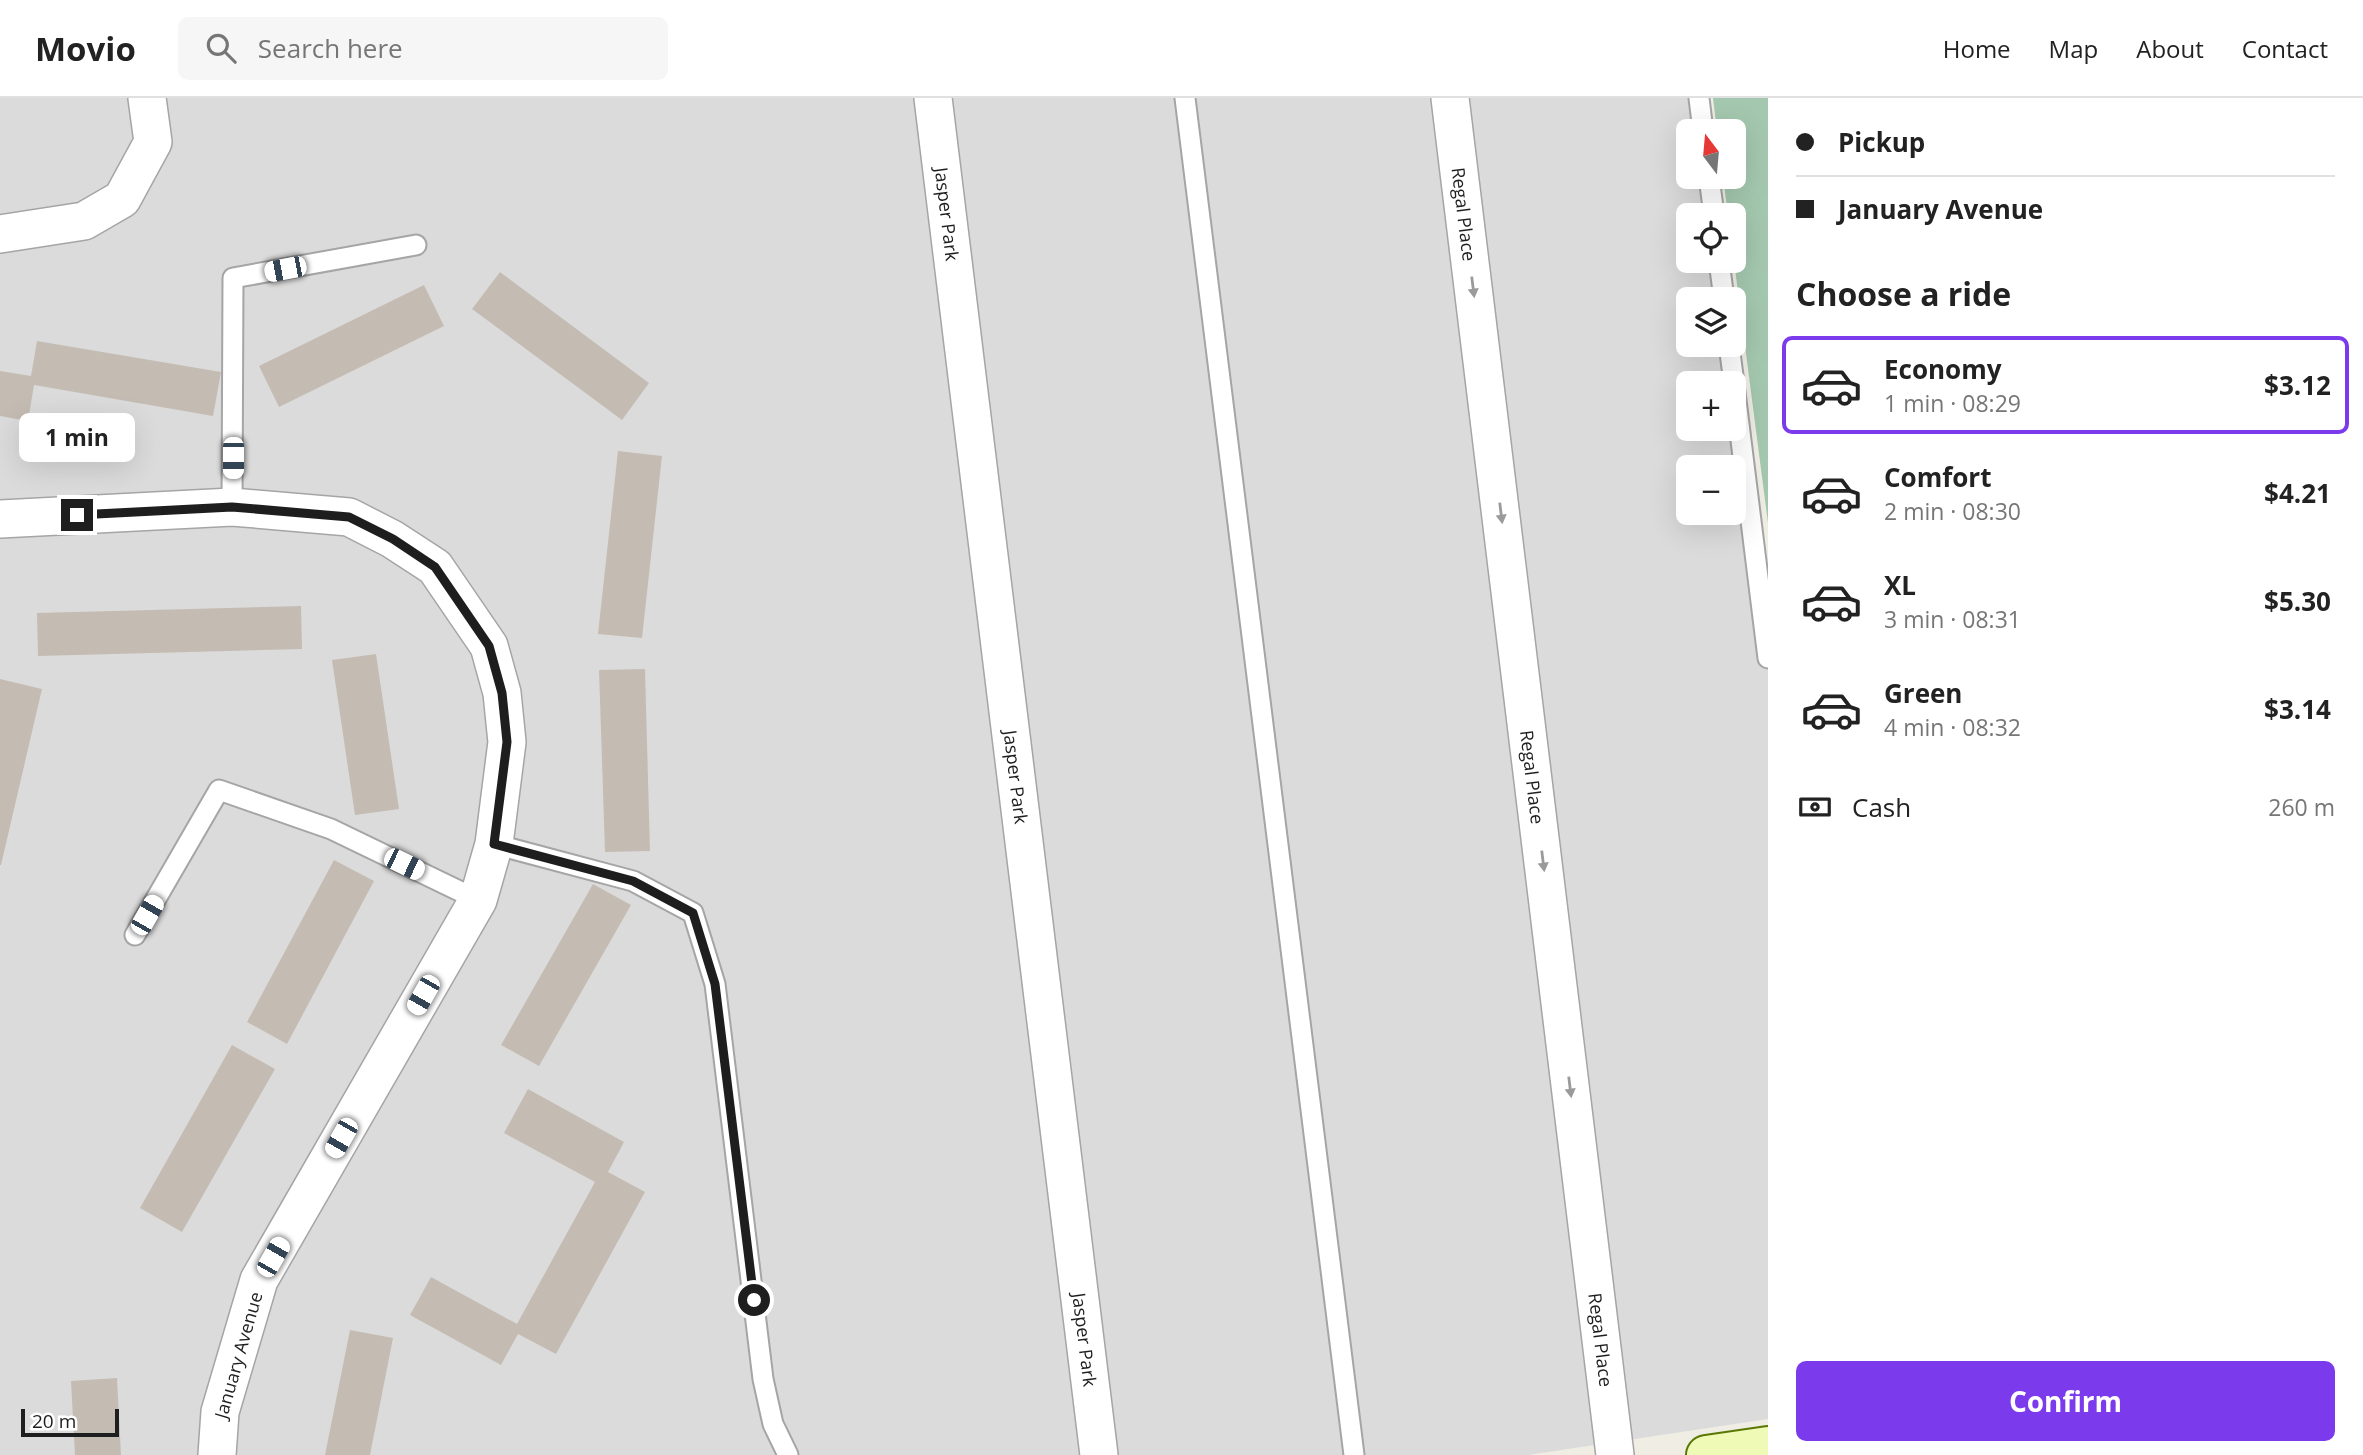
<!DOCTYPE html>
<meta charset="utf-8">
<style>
:root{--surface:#fff;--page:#f6f6f6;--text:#222;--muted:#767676;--line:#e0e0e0;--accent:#7c3aed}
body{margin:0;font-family:"Open Sans",sans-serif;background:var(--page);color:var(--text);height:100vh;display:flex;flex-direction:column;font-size:26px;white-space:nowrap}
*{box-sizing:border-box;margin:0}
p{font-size:23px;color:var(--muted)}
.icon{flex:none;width:38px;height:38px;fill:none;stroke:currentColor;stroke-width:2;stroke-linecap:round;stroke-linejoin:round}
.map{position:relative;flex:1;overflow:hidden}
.sheet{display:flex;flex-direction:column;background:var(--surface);width:595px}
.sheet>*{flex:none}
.top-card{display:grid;align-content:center;height:154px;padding:0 28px;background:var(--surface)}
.needle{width:46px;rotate:344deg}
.buttons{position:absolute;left:1676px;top:21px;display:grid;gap:14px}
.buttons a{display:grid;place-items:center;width:70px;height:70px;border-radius:10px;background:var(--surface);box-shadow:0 7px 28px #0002;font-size:35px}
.scale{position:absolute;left:21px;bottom:18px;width:98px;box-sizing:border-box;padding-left:7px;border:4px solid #1e1e1e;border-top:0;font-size:19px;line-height:24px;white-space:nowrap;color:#1e1e1e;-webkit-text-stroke:5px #fff;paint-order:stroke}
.end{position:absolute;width:32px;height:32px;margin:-16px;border:9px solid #1e1e1e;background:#fff;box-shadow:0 0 0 4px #fff}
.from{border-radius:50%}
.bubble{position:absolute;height:49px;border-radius:10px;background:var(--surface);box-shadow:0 7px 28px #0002;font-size:23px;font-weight:700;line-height:49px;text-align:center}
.car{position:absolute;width:21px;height:42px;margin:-21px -10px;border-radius:9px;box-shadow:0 0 5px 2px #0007;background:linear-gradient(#fff 24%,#345 0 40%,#fff 0 76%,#345 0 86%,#fff 0)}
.top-card b{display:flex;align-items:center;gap:24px;height:66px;font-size:26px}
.top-card b+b{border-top:2px solid var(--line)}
.top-card i{width:18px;height:18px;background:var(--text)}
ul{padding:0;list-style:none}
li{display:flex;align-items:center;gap:21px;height:98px;margin:0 14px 10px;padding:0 14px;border:4px solid transparent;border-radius:10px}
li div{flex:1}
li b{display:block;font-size:26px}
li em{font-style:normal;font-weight:700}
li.selected{border-color:var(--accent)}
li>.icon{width:63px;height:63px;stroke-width:1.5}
h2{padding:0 28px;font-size:32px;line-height:84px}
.pay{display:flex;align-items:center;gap:18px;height:77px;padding:0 28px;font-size:26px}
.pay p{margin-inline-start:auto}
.primary-button{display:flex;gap:14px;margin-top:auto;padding:14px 28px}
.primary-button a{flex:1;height:80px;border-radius:10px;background:var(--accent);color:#fff;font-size:28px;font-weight:700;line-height:80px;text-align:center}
header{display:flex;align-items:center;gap:42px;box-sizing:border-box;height:98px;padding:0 35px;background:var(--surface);border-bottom:2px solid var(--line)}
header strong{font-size:33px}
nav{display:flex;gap:38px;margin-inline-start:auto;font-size:24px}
.search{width:490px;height:63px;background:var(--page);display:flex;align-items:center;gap:18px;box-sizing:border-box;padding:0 24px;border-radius:10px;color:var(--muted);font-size:26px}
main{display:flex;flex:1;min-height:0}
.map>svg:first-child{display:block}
</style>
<header>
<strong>Movio</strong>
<div class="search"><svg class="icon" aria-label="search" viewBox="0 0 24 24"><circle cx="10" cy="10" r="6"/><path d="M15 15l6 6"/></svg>Search here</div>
<nav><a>Home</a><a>Map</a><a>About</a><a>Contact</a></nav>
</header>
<main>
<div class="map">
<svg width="1768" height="1357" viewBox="0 0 1768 1357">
<rect width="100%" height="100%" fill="#efede4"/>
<!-- residential -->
<path fill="#dcdbdb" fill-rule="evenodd" d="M0,0H1693L1697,33H1689V79H1702L1707,117H1689V163H1713L1718,201H1689V247H1723L1728,285H1689V331H1734L1768,502V1321L1528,1357H0ZM1689,369H1734V415H1689Z"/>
<!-- cemetery -->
<path fill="#a4c8af" d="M1713,0H1768V425L1734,163V117H1728L1723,79H1734V33H1717Z"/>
<!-- building -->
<path fill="#c4bcb3" d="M500,174L649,285L622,322L472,211Z
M424,187L444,228L279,309L259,268Z
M37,243L221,274L213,318L34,287L28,323L0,318V273L31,278Z
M618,353L662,358L642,540L598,536Z
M301,508L302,551L38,558L37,515Z
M376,556L399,711L355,717L332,562Z
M645,571L650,753L605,754L599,572Z
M0,581L42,591L1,767H0Z
M334,762L374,783L287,946L247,924Z
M593,786L631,807L539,968L501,947Z
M232,947L275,971L182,1134L140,1110Z
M528,991L624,1044L608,1074L645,1094L556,1256L518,1236L501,1267L410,1217L431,1179L517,1226L595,1084L504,1035Z
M350,1232L393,1240L370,1357H325Z
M117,1280L121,1357H75L71,1283Z"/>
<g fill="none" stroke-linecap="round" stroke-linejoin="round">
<!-- lane casing -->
<g stroke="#a5a5a5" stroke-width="23">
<path id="lane" d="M1185,0L1354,1357
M1699,0L1703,33
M1709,79L1714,117
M1719,163L1724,201
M1729,247L1734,285
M1734,286L1768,560
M232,409L233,180L416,147
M494,746L633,783L693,815L715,886L763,1281L773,1326L788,1357
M135,837L219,692L331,731L478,802"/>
</g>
<!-- street casing -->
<g stroke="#a5a5a5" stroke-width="40">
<g id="street">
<path id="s1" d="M933,0L1099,1357"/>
<path id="s2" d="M1450,0L1615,1357"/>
<path d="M0,136L84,123L122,101L153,44L147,0"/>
<path d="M0,421L232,409L349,419L392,441L435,469L489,548L502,595L507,644L494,746L478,802L259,1182L220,1314L217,1357"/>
</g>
</g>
<!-- secondary casing -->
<g stroke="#5b7703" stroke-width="42">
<path id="secondary" d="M1706,1357L1768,1348"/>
</g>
<!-- lane -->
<use href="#lane" stroke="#fff" stroke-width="19"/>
<!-- street -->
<use href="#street" stroke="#fff" stroke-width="37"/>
<!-- secondary -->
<use href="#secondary" stroke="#eefab6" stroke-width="38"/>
</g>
<!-- one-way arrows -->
<defs><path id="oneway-solid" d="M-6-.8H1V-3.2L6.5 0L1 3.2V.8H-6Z" transform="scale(1.75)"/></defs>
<g fill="#9a9a9a">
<use href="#oneway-solid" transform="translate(1473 189) rotate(83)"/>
<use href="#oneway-solid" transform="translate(1501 415) rotate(83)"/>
<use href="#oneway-solid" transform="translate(1543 763) rotate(83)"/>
<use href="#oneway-solid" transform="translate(1570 989) rotate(83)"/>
</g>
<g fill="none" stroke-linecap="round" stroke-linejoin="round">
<!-- route -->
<path stroke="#1e1e1e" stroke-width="9" d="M77,417L232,409L349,419L393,441L435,469L489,548L502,595L507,644L494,746L633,783L693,815L715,886L754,1202"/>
</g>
<g text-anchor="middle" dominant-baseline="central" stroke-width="5" stroke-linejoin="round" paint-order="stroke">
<!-- street labels -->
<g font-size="18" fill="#1e1e1e" stroke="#fff">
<text stroke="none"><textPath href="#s1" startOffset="117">Jasper Park</textPath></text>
<text stroke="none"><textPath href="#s2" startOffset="117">Regal Place</textPath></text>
<text stroke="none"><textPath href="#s1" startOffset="684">Jasper Park</textPath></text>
<text stroke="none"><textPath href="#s2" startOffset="684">Regal Place</textPath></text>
<text stroke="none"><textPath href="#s1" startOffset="1251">Jasper Park</textPath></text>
<text stroke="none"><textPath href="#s2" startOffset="1251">Regal Place</textPath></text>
<text transform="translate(238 1257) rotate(-74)">January Avenue</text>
</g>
</g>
</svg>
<div class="buttons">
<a><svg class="needle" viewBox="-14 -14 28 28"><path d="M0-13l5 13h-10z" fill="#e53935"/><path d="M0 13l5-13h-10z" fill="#767676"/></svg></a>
<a><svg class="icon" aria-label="locate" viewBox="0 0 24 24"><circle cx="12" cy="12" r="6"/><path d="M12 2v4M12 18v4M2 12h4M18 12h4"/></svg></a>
<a><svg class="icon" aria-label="layers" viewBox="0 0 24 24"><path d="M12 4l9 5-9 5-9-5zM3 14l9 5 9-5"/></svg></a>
<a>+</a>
<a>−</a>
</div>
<div class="scale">20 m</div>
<i class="end from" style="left:754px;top:1202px"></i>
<i class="end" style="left:77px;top:417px"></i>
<div class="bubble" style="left:19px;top:315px;width:116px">1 min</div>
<i class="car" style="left:285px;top:171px;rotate:259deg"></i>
<i class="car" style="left:233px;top:360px;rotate:180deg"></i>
<i class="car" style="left:404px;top:766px;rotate:116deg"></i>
<i class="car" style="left:147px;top:817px;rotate:30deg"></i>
<i class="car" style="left:423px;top:897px;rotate:210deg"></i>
<i class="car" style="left:341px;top:1040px;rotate:210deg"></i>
<i class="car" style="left:273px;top:1159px;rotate:30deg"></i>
</div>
<section class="sheet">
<div class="top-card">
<b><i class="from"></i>Pickup</b>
<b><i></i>January Avenue</b>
</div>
<h2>Choose a ride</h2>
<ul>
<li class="selected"><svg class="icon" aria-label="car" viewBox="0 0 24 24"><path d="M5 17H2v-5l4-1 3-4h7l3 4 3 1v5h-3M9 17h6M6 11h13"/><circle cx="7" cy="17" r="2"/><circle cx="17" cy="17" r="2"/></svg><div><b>Economy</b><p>1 min · 08:29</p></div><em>$3.12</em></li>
<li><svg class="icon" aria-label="car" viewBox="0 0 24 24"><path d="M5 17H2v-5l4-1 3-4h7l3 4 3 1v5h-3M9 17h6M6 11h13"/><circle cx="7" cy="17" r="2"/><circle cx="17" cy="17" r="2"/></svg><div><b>Comfort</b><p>2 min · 08:30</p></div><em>$4.21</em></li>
<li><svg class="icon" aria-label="car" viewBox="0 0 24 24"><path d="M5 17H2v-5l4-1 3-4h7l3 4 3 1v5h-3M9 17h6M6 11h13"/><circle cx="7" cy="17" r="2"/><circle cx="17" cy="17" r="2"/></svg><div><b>XL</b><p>3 min · 08:31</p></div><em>$5.30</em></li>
<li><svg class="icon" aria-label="car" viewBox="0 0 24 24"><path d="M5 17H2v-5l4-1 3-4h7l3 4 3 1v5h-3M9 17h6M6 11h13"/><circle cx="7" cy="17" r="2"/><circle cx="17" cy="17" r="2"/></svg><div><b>Green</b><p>4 min · 08:32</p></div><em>$3.14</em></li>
</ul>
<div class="pay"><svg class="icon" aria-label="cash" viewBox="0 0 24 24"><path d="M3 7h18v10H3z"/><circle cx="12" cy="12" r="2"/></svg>Cash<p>260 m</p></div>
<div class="primary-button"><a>Confirm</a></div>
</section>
</main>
